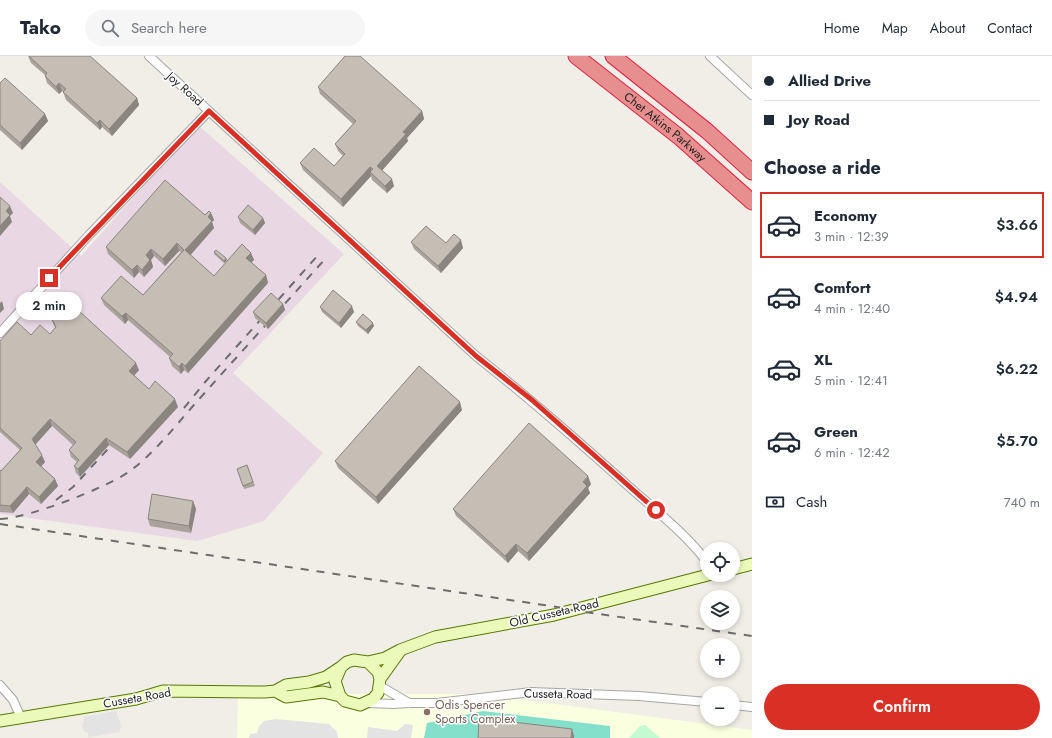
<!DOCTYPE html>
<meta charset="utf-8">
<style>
:root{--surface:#fff;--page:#f6f6f7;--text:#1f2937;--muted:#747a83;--line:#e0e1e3;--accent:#d93025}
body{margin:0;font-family:Jost,sans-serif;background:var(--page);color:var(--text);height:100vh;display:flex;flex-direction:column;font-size:15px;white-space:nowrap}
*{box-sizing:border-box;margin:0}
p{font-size:13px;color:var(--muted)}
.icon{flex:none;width:22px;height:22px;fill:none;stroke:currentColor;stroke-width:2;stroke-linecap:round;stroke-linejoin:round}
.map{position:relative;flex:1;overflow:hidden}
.sheet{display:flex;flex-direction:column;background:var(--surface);width:300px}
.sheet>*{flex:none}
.hud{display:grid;align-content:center;height:88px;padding:0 12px;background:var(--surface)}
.controls{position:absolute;left:700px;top:486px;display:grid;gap:8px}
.controls a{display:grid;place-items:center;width:40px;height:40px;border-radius:50%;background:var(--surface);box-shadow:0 2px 6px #0003;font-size:20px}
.end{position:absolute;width:18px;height:18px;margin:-9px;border:5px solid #d93025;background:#fff;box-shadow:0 0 0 2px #fff}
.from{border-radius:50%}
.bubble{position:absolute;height:28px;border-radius:14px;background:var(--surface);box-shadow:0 2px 6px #0003;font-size:13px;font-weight:600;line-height:28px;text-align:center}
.hud b{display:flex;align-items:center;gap:14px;height:38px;font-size:15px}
.hud b+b{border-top:1px solid var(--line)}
.hud i{width:10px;height:10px;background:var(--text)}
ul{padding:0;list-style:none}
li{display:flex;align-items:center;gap:12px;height:66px;margin:0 8px 6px;padding:0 4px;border:2px solid transparent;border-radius:0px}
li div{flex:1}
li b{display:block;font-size:15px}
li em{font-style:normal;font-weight:600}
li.current{border-color:var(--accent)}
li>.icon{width:36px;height:36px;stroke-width:1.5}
h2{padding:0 12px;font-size:18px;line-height:48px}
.pay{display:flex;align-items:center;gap:10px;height:44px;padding:0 12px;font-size:15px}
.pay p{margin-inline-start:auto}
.primary-button{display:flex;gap:8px;margin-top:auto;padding:8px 12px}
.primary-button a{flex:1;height:46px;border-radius:24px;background:var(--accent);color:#fff;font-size:16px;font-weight:600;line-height:46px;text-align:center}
header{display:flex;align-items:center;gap:24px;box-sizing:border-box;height:56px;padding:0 20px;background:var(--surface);border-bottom:1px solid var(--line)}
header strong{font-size:19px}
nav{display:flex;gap:22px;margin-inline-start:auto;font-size:14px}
.search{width:280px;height:36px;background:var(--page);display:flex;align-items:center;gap:10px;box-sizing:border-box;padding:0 14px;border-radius:22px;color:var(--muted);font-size:15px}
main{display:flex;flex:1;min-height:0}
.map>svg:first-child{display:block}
</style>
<header>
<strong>Tako</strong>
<div class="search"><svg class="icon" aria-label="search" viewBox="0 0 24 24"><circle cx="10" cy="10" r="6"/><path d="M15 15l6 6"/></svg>Search here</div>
<nav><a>Home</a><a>Map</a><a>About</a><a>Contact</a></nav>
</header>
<main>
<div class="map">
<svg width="752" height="682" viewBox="0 0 752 682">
<rect width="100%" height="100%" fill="#f0eee6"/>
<!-- industrial -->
<path fill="#e9d7e3" d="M198,69L344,198L233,317L323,397L264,465L197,485L0,458V126L81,200Z"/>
<!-- education -->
<path fill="#faffe0" d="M238,638H480L752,674V682H237Z"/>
<!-- park -->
<path fill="#c3fad1" d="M645,669L660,682H629L640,670Z"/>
<!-- pitch -->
<path fill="#84dfcb" d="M483,655L610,670V682H424L427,667Z"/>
<!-- parking -->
<path fill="#e3e3e3" d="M116,655L121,669L120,676L88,681V677L84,676L82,668L84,667V661Z
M275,663L329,668L337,676L338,682H249L250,678L257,677L259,670L264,665Z
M405,668L413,669L411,682H367L368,671L397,675Z"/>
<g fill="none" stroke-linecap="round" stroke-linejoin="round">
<!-- street casing -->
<g stroke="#a6a6a6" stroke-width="10">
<path id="street" d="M149,0L476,300C528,341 577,384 626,428C654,453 685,477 707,506
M710,0L752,39
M0,277L89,179L209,55
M0,629L13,644L21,662
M380,630L409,647
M367,647L394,648L409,647H437L531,636L639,640L707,646
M733,649L752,651"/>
</g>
<!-- secondary casing -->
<g stroke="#577805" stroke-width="13">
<path id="secondary" d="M733,513L752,508
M368,606L378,616L380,623L378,637L373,643L360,649L345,645L340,640L335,625L341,611L347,606L354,604L368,606L385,602L400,594L435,581L554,559L708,519
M380,623L400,595
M275,635L286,641L323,636L340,640
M0,665L136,643L163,635L265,636L275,635L286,629L309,626L326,621L341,611"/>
</g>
<!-- highway casing -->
<g stroke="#db2544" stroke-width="17">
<g id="highway">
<path id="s1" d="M576,0L678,80L752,146"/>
<path d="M613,0L707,75L752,116"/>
</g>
</g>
<!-- street -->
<use href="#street" stroke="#fff" stroke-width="8"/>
<!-- secondary -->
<use href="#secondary" stroke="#ebfaba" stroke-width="11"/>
<!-- highway -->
<use href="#highway" stroke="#e78e8f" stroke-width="15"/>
<!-- rail -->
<path stroke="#6d6d6d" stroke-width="2" stroke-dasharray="8 8" stroke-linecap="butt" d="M184,352L206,325L319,198
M56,444L73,431L108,393
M0,463C29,462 106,432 130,415C157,395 179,365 201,341C242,295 284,249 325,203
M0,468L557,551L571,554L752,580"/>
</g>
<!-- wall -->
<path fill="#a9a39c" d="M28,0L137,42L139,49L112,80L102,71L100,74L66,44L63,36L62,35L59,38L47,27L45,20V19L31,7Z
M0,27L45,58L48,65L22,94L0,74Z
M318,31L422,55L424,63L407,82L408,85L382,114L394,130L387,137L372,124L371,120L343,151L303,114L300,107L334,110L343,100L338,95L335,88L353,68L320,38Z
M211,157L214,164L212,166L214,172L190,199L214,220L251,197L254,204L251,206L266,219L268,227L188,317L184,314L181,318L172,310L169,302L170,301L128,264L125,268L104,249L101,242L143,239L181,196L179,195L165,210L154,200L151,204L153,211L144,221L139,216L134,222L108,198L106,191Z
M238,161L263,162L265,167L255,179L240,167Z
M411,186L446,187L463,192L441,217L414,193Z
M214,196L226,202L227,204L224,207L214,198Z
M283,248L285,254L268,273L255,262L253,256Z
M320,251L354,256L341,272L322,256Z
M47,253L139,314L134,319L149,333L178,351L130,403L109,389L80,421L76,417L74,410L77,406L71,401L69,394L73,389L52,370L35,389L45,406L41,410L55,423L58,430L41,448L29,438L13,457L0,456V414L1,415L20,394L0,376V285L31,279L50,278L55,272Z
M356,266L374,270L368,278L358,270Z
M462,354L378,448L338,412L335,405Z
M247,409L255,430L244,433L237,413Z
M591,428L588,432L590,437L529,505L518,495L508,507L456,460L453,453Z
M193,445L196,453L191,477L150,470L148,463Z"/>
<!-- shaded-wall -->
<path fill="#8a857f" d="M59,27L62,35L59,38L56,31Z
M137,42L139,49L112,80L109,73Z
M422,55L424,63L407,82L408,85L380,117L377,110L403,76Z
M45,58L48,65L22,94L20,87Z
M100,64L102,71L100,74L97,67Z
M370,111L373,118L370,116L371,120L343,151L341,143Z
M392,123L394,130L387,137L385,130Z
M10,150L13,157L10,160L12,166L0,180V170L6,155Z
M211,157L214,164L212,166L214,172L188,202L185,194L208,161Z
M263,162L265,167L255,179L253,174Z
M461,184L463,192L441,217L438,210Z
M177,187L179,195L165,210L163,203Z
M151,193L154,200L151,204L153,211L144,221L142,214L146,199Z
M251,197L254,204L249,209L246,202Z
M226,202L227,204L224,207V205Z
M137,209L139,216L134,222L132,214Z
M266,219L268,227L188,317L185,310Z
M2,245L4,253L0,257V247Z
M283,248L285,254L268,273L266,267Z
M352,250L354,256L341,272L339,267Z
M126,257L128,264L125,268L122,260Z
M373,267L374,270L368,278L366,274Z
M136,307L139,314L132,322L129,315Z
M182,307L184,314L181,318L179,311Z
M175,343L178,351L130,403L127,396Z
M460,346L462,354L378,448L376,441Z
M50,363L52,370L34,390L32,383Z
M106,382L109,389L80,421L78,413Z
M42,399L45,406L39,413L36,406Z
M588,420L591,428L588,432L590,437L529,505L527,497Z
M55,423L58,430L41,448L39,441Z
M27,431L29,438L13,457L10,450Z
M193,445L196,453L191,477L189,470Z
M516,488L518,495L508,507L505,500Z
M572,673L574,680V682H571Z"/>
<!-- building -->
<path fill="#c5beb5" stroke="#8a857f" d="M29,0H90L137,42L109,73L100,64L97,67L63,36L66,33L59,27L56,31L45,20L47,17Z
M345,0H360L422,55L403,76L406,78L377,110L392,123L385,130L370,116L373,113L370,111L341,143L300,107L314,92L334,110L345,98L335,88L356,65L318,31Z
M5,22L45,58L20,87L0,69V27Z
M165,124L205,159L209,155L211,157L208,161L212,165L185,194L214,220L242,188L251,197L246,202L266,219L185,310L182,307L179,311L169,302L173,298L126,257L122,260L101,242L121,220L143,239L184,194L177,187L163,203L151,193L146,199L150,204L142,214L137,209L132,214L106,191Z
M0,141L10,150L6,155L10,159L0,170Z
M248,149L263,162L253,174L238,161Z
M426,170L446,187L454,178L461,184L438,210L411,186Z
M216,194L226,202L224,205L214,196Z
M333,234L352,250L339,267L320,251Z
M271,237L283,248L266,267L253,256Z
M67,244L136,307L129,315L149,333L155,325L175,343L127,396L106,382L78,413L74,410L79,404L69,394L76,386L50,363L32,383L42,399L36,406L55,423L39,441L27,431L10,450L0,449V414L1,415L22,392L0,372V285L17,266L31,279L40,269L50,278L56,271L47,253Z
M363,258L373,267L366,274L356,266Z
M419,310L460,346L376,441L335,405Z
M529,367L588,420L583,426L587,430L527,497L516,488L505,500L453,453Z
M247,409L253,426L243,430L237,413Z
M152,438L193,445L189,470L148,463Z
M479,662L572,673L571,682H478Z"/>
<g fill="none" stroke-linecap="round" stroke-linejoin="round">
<!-- route -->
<path stroke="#d93025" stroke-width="5" d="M49,222L209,55L476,300L532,344L656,454"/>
</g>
<!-- markers -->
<circle fill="#8d6e63" stroke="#fff" stroke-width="1.5" cx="427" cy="656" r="4"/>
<g text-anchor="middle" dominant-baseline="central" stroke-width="3" stroke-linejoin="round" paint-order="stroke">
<!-- street labels -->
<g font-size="12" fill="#1f1f1f" stroke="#fff">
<text transform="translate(185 33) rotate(42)">Joy Road</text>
<text stroke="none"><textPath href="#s1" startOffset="114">Chet Atkins Parkway</textPath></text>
<text transform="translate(554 557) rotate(-13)">Old Cusseta Road</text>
<text transform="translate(558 638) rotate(1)">Cusseta Road</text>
<text transform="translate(137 642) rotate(-10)">Cusseta Road</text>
</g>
<!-- education labels -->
<g font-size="12" fill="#785e54" stroke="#fff" text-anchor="start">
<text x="435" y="649">Odis Spencer<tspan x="435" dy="14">Sports Complex</tspan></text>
</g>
</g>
</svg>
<div class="controls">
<a><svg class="icon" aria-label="locate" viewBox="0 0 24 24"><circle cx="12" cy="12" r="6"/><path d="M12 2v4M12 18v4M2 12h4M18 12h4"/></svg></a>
<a><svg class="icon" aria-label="layers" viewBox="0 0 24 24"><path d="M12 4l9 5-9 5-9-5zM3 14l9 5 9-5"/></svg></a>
<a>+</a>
<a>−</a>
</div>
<i class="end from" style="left:656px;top:454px"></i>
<i class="end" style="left:49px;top:222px"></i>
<div class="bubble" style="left:16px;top:236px;width:66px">2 min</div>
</div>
<section class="sheet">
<div class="hud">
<b><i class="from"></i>Allied Drive</b>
<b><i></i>Joy Road</b>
</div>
<h2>Choose a ride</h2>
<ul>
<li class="current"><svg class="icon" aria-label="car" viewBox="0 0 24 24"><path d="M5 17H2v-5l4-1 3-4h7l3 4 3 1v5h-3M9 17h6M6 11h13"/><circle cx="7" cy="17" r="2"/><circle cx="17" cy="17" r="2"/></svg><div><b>Economy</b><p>3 min · 12:39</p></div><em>$3.66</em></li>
<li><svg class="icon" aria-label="car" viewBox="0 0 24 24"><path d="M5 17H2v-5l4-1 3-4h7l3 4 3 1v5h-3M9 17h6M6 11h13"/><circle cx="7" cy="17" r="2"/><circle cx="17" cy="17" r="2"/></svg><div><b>Comfort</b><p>4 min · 12:40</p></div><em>$4.94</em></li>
<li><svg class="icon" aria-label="car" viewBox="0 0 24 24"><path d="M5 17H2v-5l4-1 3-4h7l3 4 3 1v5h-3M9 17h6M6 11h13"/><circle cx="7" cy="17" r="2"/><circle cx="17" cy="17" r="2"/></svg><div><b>XL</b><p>5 min · 12:41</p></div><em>$6.22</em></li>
<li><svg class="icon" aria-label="car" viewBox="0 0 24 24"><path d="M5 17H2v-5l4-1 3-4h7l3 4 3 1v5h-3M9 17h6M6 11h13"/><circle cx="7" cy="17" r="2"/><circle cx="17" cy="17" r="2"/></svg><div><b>Green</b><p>6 min · 12:42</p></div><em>$5.70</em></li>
</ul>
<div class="pay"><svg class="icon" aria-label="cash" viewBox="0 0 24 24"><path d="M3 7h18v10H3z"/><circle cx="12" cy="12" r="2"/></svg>Cash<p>740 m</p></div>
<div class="primary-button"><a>Confirm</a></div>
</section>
</main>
